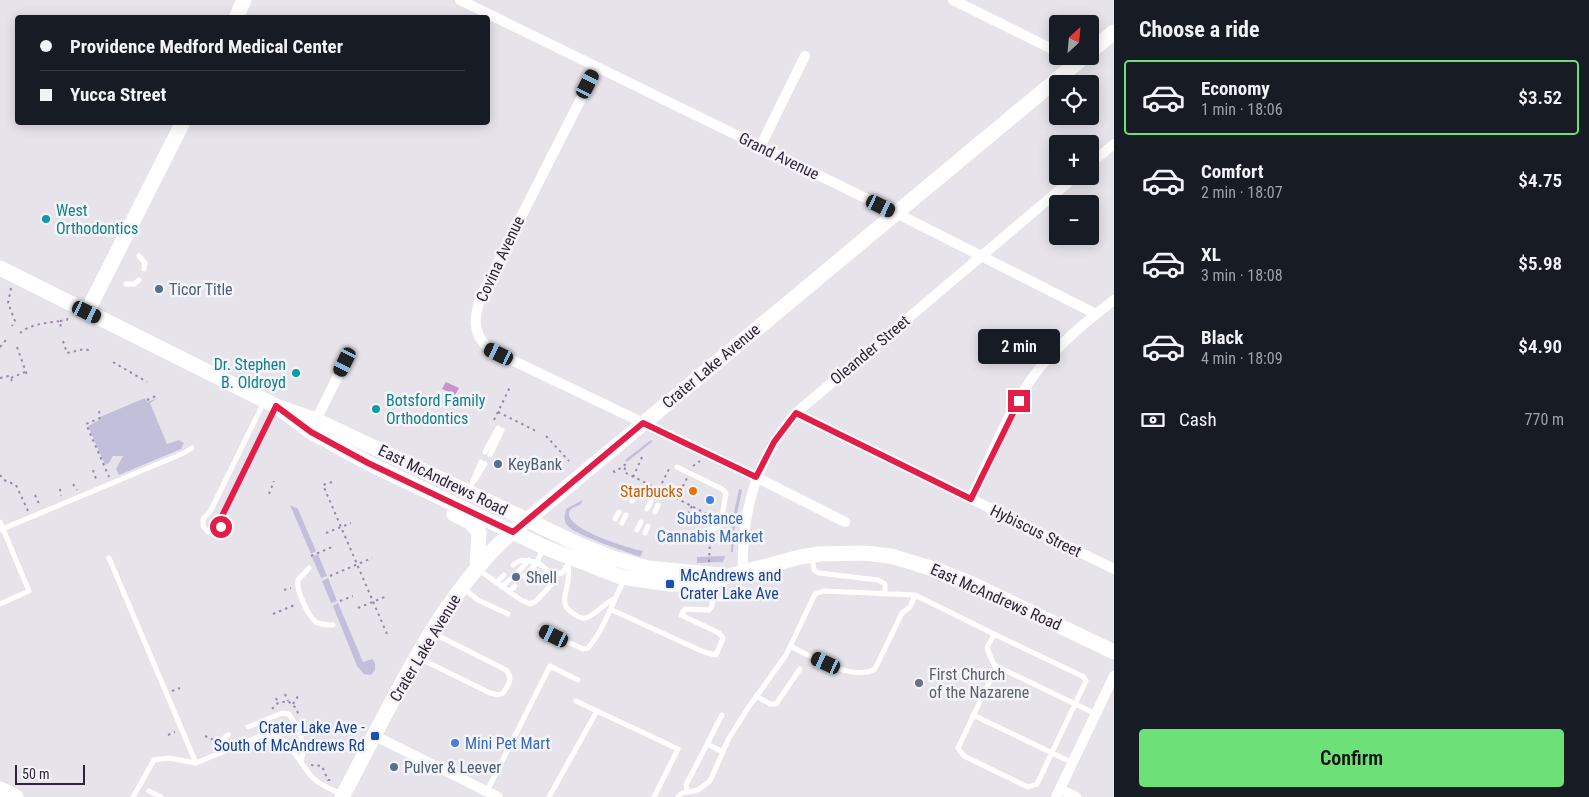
<!DOCTYPE html>
<meta charset="utf-8">
<style>
:root{--surface:#171b24;--page:#20242c;--text:#f1f3f6;--muted:#9ea1a6;--line:#363941;--accent:#6be177}
body{margin:0;font-family:"Roboto Condensed",sans-serif;background:var(--page);color:var(--text);height:100vh;display:flex;flex-direction:column;font-size:19px;white-space:nowrap}
*{box-sizing:border-box;margin:0}
p{font-size:16px;color:var(--muted)}
.icon{flex:none;width:28px;height:28px;fill:none;stroke:currentColor;stroke-width:2;stroke-linecap:round;stroke-linejoin:round}
.map{position:relative;flex:1;overflow:hidden}
.sheet{display:flex;flex-direction:column;background:var(--surface);width:475px}
.sheet>*{flex:none}
.hud{position:absolute;left:15px;top:15px;width:475px;height:110px;border-radius:5px;box-shadow:0 2px 12px #0003;display:grid;align-content:center;height:110px;padding:0 25px;background:var(--surface)}
.needle{width:32px;rotate:26deg}
.fabs{position:absolute;left:1049px;top:15px;display:grid;gap:10px}
.fabs a{display:grid;place-items:center;width:50px;height:50px;border-radius:5px;background:var(--surface);box-shadow:0 2px 12px #0003;font-size:25px}
.scale{position:absolute;left:15px;bottom:12px;width:70px;box-sizing:border-box;padding-left:5px;border:2px solid #32253b;border-top:0;font-size:14px;line-height:18px;white-space:nowrap;color:#32253b;-webkit-text-stroke:4px #f5f4f8;paint-order:stroke}
.end{position:absolute;width:22px;height:22px;margin:-11px;border:6px solid #e11d48;background:#fff;box-shadow:0 0 0 2px #fff}
.from{border-radius:50%}
.bubble{position:absolute;height:35px;border-radius:5px;background:var(--surface);box-shadow:0 2px 12px #0003;font-size:16px;font-weight:600;line-height:35px;text-align:center}
.car{position:absolute;width:15px;height:30px;margin:-15px -8px;border-radius:6px;box-shadow:0 0 4px 1px #0007;background:linear-gradient(#222 24%,#8ab4d8 0 40%,#222 0 76%,#8ab4d8 0 86%,#222 0)}
.hud b{display:flex;align-items:center;gap:18px;height:48px;font-size:19px}
.hud b+b{border-top:1px solid var(--line)}
.hud i{width:12px;height:12px;background:var(--text)}
ul{padding:0;list-style:none}
li{display:flex;align-items:center;gap:15px;height:75px;margin:0 10px 8px;padding:0 15px;border:2px solid transparent;border-radius:5px}
li div{flex:1}
li b{display:block;font-size:19px}
li em{font-style:normal;font-weight:600}
li.current{border-color:var(--accent)}
li>.icon{width:45px;height:45px;stroke-width:1.5}
h2{padding:0 25px;font-size:22px;line-height:60px}
.pay{display:flex;align-items:center;gap:12px;height:55px;padding:0 25px;font-size:19px}
.pay p{margin-inline-start:auto}
.primary-button{display:flex;gap:10px;margin-top:auto;padding:10px 25px}
.primary-button a{flex:1;height:58px;border-radius:5px;background:var(--accent);color:#111;font-size:20px;font-weight:600;line-height:58px;text-align:center}
main{display:flex;flex:1;min-height:0}
.map>svg:first-child{display:block}
</style>
<main>
<div class="map">
<svg width="1114" height="797" viewBox="0 0 1114 797">
<rect width="100%" height="100%" fill="#e7e3eb"/>
<!-- green -->
<path fill="#c2bfda" d="M145,398L147,402L158,398L150,403L167,444L179,440L184,443L181,449L119,475L116,469L123,456H113L109,463L105,465L88,426L101,419L100,417Z
M651,440L653,441L627,462L625,460Z
M739,489L742,490L735,523L733,552H731L732,522Z
M583,500L581,504C577,507 570,507 569,513C566,529 629,549 643,551L640,557C625,551 578,536 569,527C562,521 565,515 566,509Z
M290,505L298,509L316,551L311,554Z
M318,554L327,576L321,578L312,557Z
M725,556L723,562L697,563V557Z
M328,578L337,601L331,603L322,581Z
M338,603L363,662L372,659L375,663V670L371,675L364,674L357,666L333,606Z"/>
<!-- water -->
<path fill="#ca92c9" d="M446,382L459,388L455,395L442,389Z"/>
<g fill="none" stroke-linecap="round" stroke-linejoin="round">
<!-- path -->
<path stroke="#9b88ab" stroke-width="2" stroke-dasharray="2.5 4" stroke-linecap="butt" d="M11,288L8,303L15,321L12,326
M60,321L67,320L68,317
M20,333C30,324 47,323 60,321L61,329
M63,341L67,353L84,349L92,351
M0,347L6,340
M17,347L27,375
M113,362L147,382
M0,378L9,376L12,381
M11,378L25,372
M147,400L158,395
M99,411L100,418L86,424L109,477
M498,412L536,431
M494,420L510,387
M546,436L569,461
M693,466L700,461
M93,470L97,482
M613,471L615,472L626,464L624,472L660,490
M0,475L4,480L16,485L28,511
M633,477L643,455
M332,482L323,485L387,634
M73,484L77,490
M60,489L61,496
M659,489L670,467
M269,494L274,481
M35,495L40,506
M670,495L715,518
M677,498L687,478
M688,514L692,506
M326,533L351,523
M311,556L332,547
M709,562L710,541
M330,576L372,558
M284,590L291,588
M340,601L353,596
M358,608L387,596
M273,614L297,604
M172,691L180,688
M285,694L288,701
M276,698L278,703
M293,704L298,696
M272,709L278,703L288,701L296,708L299,716
M168,735L175,732
M205,736L214,740
M311,765L322,766L328,780H333"/>
<!-- lane -->
<path stroke="#fff" stroke-width="5" d="M139,256L145,263L144,269
M126,284H134L139,280
M264,402L210,512L203,519V526L208,532H215L221,527L222,516L275,408
M485,452L498,428
M490,455L502,430
M677,467L722,489L726,493L722,518L717,528L704,531
M475,480L485,464
M469,491L481,462
M625,498L629,490
M632,501L636,494
M647,509L651,501
M655,512L658,505
M615,519L619,512
M0,522L29,591L0,604
M622,523L626,515
M0,530L184,453L192,448
M637,530L641,522
M645,533L648,526
M543,549L537,562L553,575L562,573L569,563
M812,556L814,570L819,573L878,580L885,584V594
M109,558L196,763L260,736C288,729 297,762 313,778C320,785 331,789 341,794
M513,565L521,560L537,562
M568,565C573,588 554,602 574,614C577,616 581,619 585,618C594,617 604,603 614,599
M309,568L298,580C296,590 308,616 316,622C321,625 327,625 333,625
M479,570L521,600L530,604L536,601L552,584
M519,571L529,560
M524,576L537,563
M497,582L504,575
M502,587L509,580
M463,588L478,600L508,614
M509,592L515,586
M712,599L756,598
M612,610L704,652L716,655L723,638L719,633L681,615L685,609L709,610L712,606L713,583
M540,629L583,649L588,648C605,628 612,603 624,580
M994,634L1084,677L1086,681L1037,784L1028,787L964,756L958,748L997,666
M790,646C811,656 851,682 875,669L902,613L910,607L915,595
M419,658L490,693L498,695L503,693C508,685 514,679 506,670L433,633
M756,696L770,704H776L800,669
M597,711L678,749L654,797
M973,715L1073,763
M248,727L282,713L289,714L297,727
M300,734L304,747L301,763
M707,744L723,752
M222,752L220,742L228,735
M149,791L161,797
M487,791L550,666L578,680
M687,792L686,785L722,715
M133,797L154,760L169,758L196,763
M549,797L597,711L576,701
M678,797L682,793L698,790L710,781L729,738L748,708L786,655L815,594L824,591L915,595L994,634L987,648L994,665L1096,714"/>
<!-- street -->
<path stroke="#fff" stroke-width="10" d="M460,0L896,213L1096,314
M953,0L1058,52
M597,67L482,294C474,315 471,333 489,349L756,477L845,522
M760,147L805,56
M1090,164L1114,144
M796,413L1114,569
M316,420L345,362
M971,499C990,459 1011,404 1038,370C1060,343 1087,321 1114,300
M743,573C741,512 756,459 796,413L1076,176
M375,736L498,797
M1060,789L1076,797
M1056,797L1114,676"/>
<!-- secondary -->
<path stroke="#fff" stroke-width="15" d="M236,18L244,0
M1090,52L1114,32
M0,268L276,406L316,420L582,546L613,558L648,568L720,575
M87,312L183,122
M276,406L311,432L368,463L544,547L621,577L670,584H699L800,557L820,554L864,553L891,556L937,570L970,583L1114,652
M454,514L470,522L479,532L477,568
M0,789L16,797
M342,797C390,708 430,613 502,541L1085,56"/>
</g>
<g fill="none" stroke-linecap="round" stroke-linejoin="round">
<!-- route -->
<path stroke="#e11d48" stroke-width="6" d="M221,527L222,516L276,406L311,432L368,463L513,532L643,423L756,477L774,442L796,413L971,499L1019,401"/>
</g>
<!-- markers -->
<g fill="#0f9aa8" stroke="#f5f4f8" stroke-width="2">
<circle cx="46" cy="219" r="5"/>
<circle cx="296" cy="373" r="5"/>
<circle cx="376" cy="409" r="5"/>
</g>
<g fill="#5c6f8a" stroke="#f5f4f8" stroke-width="2">
<circle cx="159" cy="289" r="5"/>
<circle cx="498" cy="464" r="5"/>
<circle cx="516" cy="577" r="5"/>
<circle cx="394" cy="767" r="5"/>
</g>
<circle fill="#e8710a" stroke="#f5f4f8" stroke-width="2" cx="693" cy="491" r="5"/>
<g fill="#3f7fe0" stroke="#f5f4f8" stroke-width="2">
<circle cx="710" cy="500" r="5"/>
<circle cx="455" cy="743" r="5"/>
</g>
<g fill="#1a4fb4" stroke="#f5f4f8" stroke-width="2">
<rect x="665" y="579" width="10" height="10" rx="2.5"/>
<rect x="370" y="731" width="10" height="10" rx="2.5"/>
</g>
<circle fill="#6b7280" stroke="#f5f4f8" stroke-width="2" cx="919" cy="683" r="5"/>
<g text-anchor="middle" dominant-baseline="central" stroke-width="5" stroke-linejoin="round" paint-order="stroke">
<!-- street labels -->
<g font-size="16" fill="#32253b" stroke="#f5f4f8">
<text transform="translate(779 156) rotate(26)">Grand Avenue</text>
<text transform="translate(500 259) rotate(-65)">Covina Avenue</text>
<text transform="translate(870 350) rotate(-40)">Oleander Street</text>
<text transform="translate(711 366) rotate(-40)">Crater Lake Avenue</text>
<text transform="translate(443 480) rotate(26)">East McAndrews Road</text>
<text transform="translate(1036 531) rotate(26)">Hybiscus Street</text>
<text transform="translate(996 597) rotate(24)">East McAndrews Road</text>
<text transform="translate(425 648) rotate(-59)">Crater Lake Avenue</text>
</g>
<!-- culture labels -->
<g font-size="16" fill="#0d838f" stroke="#f5f4f8" text-anchor="start">
<text x="56" y="210">West<tspan x="56" dy="18">Orthodontics</tspan></text>
<text x="286" y="364" text-anchor="end">Dr. Stephen<tspan x="286" dy="18">B. Oldroyd</tspan></text>
<text x="386" y="400">Botsford Family<tspan x="386" dy="18">Orthodontics</tspan></text>
</g>
<!-- service labels -->
<g font-size="16" fill="#4e5e75" stroke="#f5f4f8" text-anchor="start">
<text x="169" y="289">Ticor Title</text>
<text x="508" y="464">KeyBank</text>
<text x="526" y="577">Shell</text>
<text x="404" y="767">Pulver &amp; Leever</text>
</g>
<!-- food labels -->
<g font-size="16" fill="#c56008" stroke="#f5f4f8" text-anchor="end">
<text x="683" y="491">Starbucks</text>
</g>
<!-- shop labels -->
<g font-size="16" fill="#366cbe" stroke="#f5f4f8">
<text x="710" y="518">Substance<tspan x="710" dy="18">Cannabis Market</tspan></text>
<text x="465" y="743" text-anchor="start">Mini Pet Mart</text>
</g>
<!-- transit labels -->
<g font-size="16" fill="#164399" stroke="#f5f4f8" text-anchor="start">
<text x="680" y="575">McAndrews and<tspan x="680" dy="18">Crater Lake Ave</tspan></text>
<text x="365" y="727" text-anchor="end">Crater Lake Ave -<tspan x="365" dy="18">South of McAndrews Rd</tspan></text>
</g>
<!-- worship labels -->
<g font-size="16" fill="#5b616d" stroke="#f5f4f8" text-anchor="start">
<text x="929" y="674">First Church<tspan x="929" dy="18">of the Nazarene</tspan></text>
</g>
</g>
</svg>
<div class="fabs">
<a><svg class="needle" viewBox="-14 -14 28 28"><path d="M0-13l5 13h-10z" fill="#e53935"/><path d="M0 13l5-13h-10z" fill="#9ea1a6"/></svg></a>
<a><svg class="icon" aria-label="locate" viewBox="0 0 24 24"><circle cx="12" cy="12" r="6"/><path d="M12 2v4M12 18v4M2 12h4M18 12h4"/></svg></a>
<a>+</a>
<a>−</a>
</div>
<div class="scale">50 m</div>
<i class="end from" style="left:221px;top:527px"></i>
<i class="end" style="left:1019px;top:401px"></i>
<div class="bubble" style="left:978px;top:329px;width:82px">2 min</div>
<i class="car" style="left:588px;top:84px;rotate:27deg"></i>
<i class="car" style="left:881px;top:206px;rotate:116deg"></i>
<i class="car" style="left:87px;top:312px;rotate:116deg"></i>
<i class="car" style="left:499px;top:354px;rotate:296deg"></i>
<i class="car" style="left:345px;top:362px;rotate:206deg"></i>
<i class="car" style="left:554px;top:636px;rotate:296deg"></i>
<i class="car" style="left:826px;top:663px;rotate:295deg"></i>
<div class="hud">
<b><i class="from"></i>Providence Medford Medical Center</b>
<b><i></i>Yucca Street</b>
</div>
</div>
<section class="sheet">
<h2>Choose a ride</h2>
<ul>
<li class="current"><svg class="icon" aria-label="car" viewBox="0 0 24 24"><path d="M5 17H2v-5l4-1 3-4h7l3 4 3 1v5h-3M9 17h6M6 11h13"/><circle cx="7" cy="17" r="2"/><circle cx="17" cy="17" r="2"/></svg><div><b>Economy</b><p>1 min · 18:06</p></div><em>$3.52</em></li>
<li><svg class="icon" aria-label="car" viewBox="0 0 24 24"><path d="M5 17H2v-5l4-1 3-4h7l3 4 3 1v5h-3M9 17h6M6 11h13"/><circle cx="7" cy="17" r="2"/><circle cx="17" cy="17" r="2"/></svg><div><b>Comfort</b><p>2 min · 18:07</p></div><em>$4.75</em></li>
<li><svg class="icon" aria-label="car" viewBox="0 0 24 24"><path d="M5 17H2v-5l4-1 3-4h7l3 4 3 1v5h-3M9 17h6M6 11h13"/><circle cx="7" cy="17" r="2"/><circle cx="17" cy="17" r="2"/></svg><div><b>XL</b><p>3 min · 18:08</p></div><em>$5.98</em></li>
<li><svg class="icon" aria-label="car" viewBox="0 0 24 24"><path d="M5 17H2v-5l4-1 3-4h7l3 4 3 1v5h-3M9 17h6M6 11h13"/><circle cx="7" cy="17" r="2"/><circle cx="17" cy="17" r="2"/></svg><div><b>Black</b><p>4 min · 18:09</p></div><em>$4.90</em></li>
</ul>
<div class="pay"><svg class="icon" aria-label="cash" viewBox="0 0 24 24"><path d="M3 7h18v10H3z"/><circle cx="12" cy="12" r="2"/></svg>Cash<p>770 m</p></div>
<div class="primary-button"><a>Confirm</a></div>
</section>
</main>
